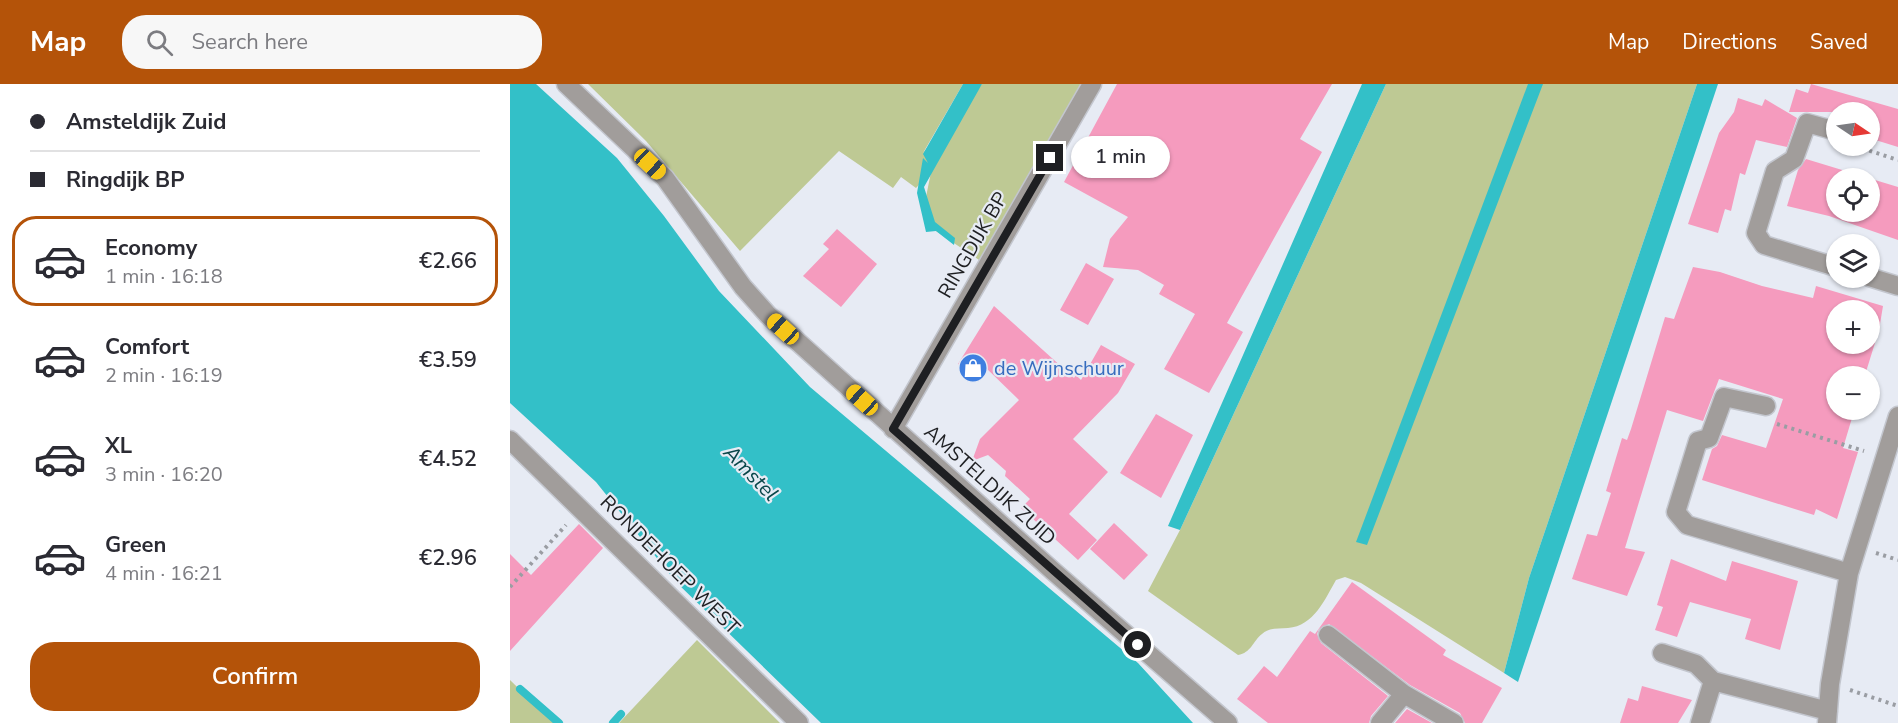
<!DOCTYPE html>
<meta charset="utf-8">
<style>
:root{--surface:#fff;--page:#f7f7f7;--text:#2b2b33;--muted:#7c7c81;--line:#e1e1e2;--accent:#b45309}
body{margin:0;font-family:"Nunito Sans",sans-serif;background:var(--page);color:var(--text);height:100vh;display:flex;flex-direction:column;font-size:22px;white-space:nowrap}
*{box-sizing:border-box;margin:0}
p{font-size:20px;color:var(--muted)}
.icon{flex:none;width:33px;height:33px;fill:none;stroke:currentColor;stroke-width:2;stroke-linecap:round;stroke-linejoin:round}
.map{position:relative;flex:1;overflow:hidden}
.side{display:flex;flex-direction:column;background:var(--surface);width:510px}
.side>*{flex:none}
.guide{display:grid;align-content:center;height:132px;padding:0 30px;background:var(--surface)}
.needle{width:39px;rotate:103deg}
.buttons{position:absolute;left:1316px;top:18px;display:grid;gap:12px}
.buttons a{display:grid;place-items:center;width:54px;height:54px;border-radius:50%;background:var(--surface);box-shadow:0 2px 4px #0004;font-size:30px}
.end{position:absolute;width:27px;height:27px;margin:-14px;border:8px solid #1e1f22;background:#fff;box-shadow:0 0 0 3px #fff}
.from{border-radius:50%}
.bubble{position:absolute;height:42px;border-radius:21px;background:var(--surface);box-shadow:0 2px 4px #0004;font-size:20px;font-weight:600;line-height:42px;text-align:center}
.car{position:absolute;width:18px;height:36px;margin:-18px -9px;border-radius:8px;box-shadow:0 0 4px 2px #0007;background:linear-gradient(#f5c518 24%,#345 0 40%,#f5c518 0 76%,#345 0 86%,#f5c518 0)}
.guide b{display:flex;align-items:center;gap:21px;height:57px;font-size:22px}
.guide b+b{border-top:2px solid var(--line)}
.guide i{width:15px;height:15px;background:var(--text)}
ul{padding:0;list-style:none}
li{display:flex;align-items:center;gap:18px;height:90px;margin:0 12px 9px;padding:0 18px;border:3px solid transparent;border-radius:24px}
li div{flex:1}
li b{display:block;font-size:22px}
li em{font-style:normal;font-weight:600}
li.active{border-color:var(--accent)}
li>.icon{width:54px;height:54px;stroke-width:1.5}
.primary-button{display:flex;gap:12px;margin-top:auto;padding:12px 30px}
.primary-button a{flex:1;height:69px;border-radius:24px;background:var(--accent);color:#fff;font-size:24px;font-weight:600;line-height:69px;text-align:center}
header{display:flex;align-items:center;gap:36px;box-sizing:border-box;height:84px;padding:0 30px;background:var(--accent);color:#fff}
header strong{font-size:28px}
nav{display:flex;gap:33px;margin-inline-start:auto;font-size:21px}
.search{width:420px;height:54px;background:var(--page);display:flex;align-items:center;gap:15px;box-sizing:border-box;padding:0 21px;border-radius:24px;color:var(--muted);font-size:22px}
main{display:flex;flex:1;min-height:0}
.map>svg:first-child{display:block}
</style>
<header>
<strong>Map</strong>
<div class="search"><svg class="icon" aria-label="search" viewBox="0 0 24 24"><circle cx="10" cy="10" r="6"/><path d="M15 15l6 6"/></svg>Search here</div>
<nav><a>Map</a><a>Directions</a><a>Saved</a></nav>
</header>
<main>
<section class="side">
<div class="guide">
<b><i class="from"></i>Amsteldijk Zuid</b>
<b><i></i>Ringdijk BP</b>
</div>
<ul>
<li class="active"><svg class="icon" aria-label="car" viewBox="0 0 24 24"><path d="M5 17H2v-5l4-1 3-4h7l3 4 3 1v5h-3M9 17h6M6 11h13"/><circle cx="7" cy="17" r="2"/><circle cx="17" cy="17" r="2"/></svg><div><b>Economy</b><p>1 min · 16:18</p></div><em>€2.66</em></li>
<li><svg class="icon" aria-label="car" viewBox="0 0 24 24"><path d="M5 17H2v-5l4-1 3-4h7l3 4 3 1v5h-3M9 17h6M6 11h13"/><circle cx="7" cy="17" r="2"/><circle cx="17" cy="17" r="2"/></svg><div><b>Comfort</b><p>2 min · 16:19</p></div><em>€3.59</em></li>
<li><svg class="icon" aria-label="car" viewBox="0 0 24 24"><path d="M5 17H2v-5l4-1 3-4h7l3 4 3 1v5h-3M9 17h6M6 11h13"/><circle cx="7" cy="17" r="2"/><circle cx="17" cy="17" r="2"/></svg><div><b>XL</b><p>3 min · 16:20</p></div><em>€4.52</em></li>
<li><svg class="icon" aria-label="car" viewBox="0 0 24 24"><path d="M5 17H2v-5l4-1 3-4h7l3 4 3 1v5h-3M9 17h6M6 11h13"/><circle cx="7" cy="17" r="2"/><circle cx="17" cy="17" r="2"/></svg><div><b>Green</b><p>4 min · 16:21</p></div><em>€2.96</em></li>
</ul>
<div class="primary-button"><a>Confirm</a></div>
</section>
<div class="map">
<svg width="1388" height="639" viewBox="0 0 1388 639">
<rect width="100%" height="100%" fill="#e7ebf4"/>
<!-- green -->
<path fill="#bec994" d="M78,0H453L413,69L472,0H582L478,182L426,147L413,128L421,88L406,104L391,93L383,104L329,67L230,167L136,57Z
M876,0H1187L1019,494L994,589L851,499L835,493L826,496C815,515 804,542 778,544C768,545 760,543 752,550C743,557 741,569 728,571L638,507L670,446Z
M187,556L270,639H109Z
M0,596L44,639H0Z"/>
<!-- water -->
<path fill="#33c0c8" d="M0,0H26L107,74L154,132L209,207L300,303L628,579L683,639H311L166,498L86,398L0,319Z
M453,0H472L414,103L425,138L445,154L444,161L426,147L416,148L407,109L413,74L418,79L413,70Z
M852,0H876L670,446L658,442Z
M1018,0H1033L857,461L846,458Z
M1187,0H1208L1008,598L994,589L1019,494Z"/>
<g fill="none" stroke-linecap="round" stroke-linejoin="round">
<!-- stream -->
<path stroke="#33c0c8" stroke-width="8" d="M10,605L49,639
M103,639L111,630"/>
</g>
<!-- building -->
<path fill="#f59bbe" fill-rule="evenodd" d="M607,0H822L790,55L812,68L717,239L733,248L699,309L654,285L685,230L649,210L654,201L628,186L593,183L600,155L618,133L554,98Z
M1301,0L1388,25V63L1359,54V28H1279L1286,5L1298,9Z
M1228,14L1252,22L1255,15L1287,34L1277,63L1246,56L1235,91L1230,89L1221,127L1215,125L1208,149L1178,140L1209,49L1224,28Z
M1296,75L1388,103V156L1319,132L1277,122L1288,86ZM1326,94H1359V128H1326Z
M327,145L367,180L331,223L293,192L319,165L313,160Z
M576,179L604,195L578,241L550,226Z
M1183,183L1210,188L1252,202L1303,214L1306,202L1373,222L1369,246L1355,291L1326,292V326H1341L1338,333L1342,334L1333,364L1348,368L1327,435L1306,425L1304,431L1192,396L1202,365L1207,362L1212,351L1256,364L1273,315L1209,295L1193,337L1157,326L1115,464L1135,468L1117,512L1062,495L1077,450L1087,452L1101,409L1096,407L1112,354L1117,356L1121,345L1155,233L1164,235ZM1326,226H1359V260H1326Z
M484,222L564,294L566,291L571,296L591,261L625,280L608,309L563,355L598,388L559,430L587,456L568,476L511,424L520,415L495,392L496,387L478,371L462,377L470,355L509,316L474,282L468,292L448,280Z
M646,330L683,351L651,414L610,389Z
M604,439L638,471L614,496L580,465Z
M69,440L93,464L0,567V470L21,491Z
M1161,475L1216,497L1222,477L1288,497L1270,566L1235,555L1241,535L1180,518L1167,553L1145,546L1153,523L1147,521Z
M842,498L936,566L933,571L992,604L972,639H955L950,629L900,601L819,540L809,545L807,550L811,559L878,612L861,632L859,639H758L727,615L754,582L767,593L800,547L805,550Z
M1132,602L1182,616L1168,639H1110L1118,614L1128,617Z
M897,625L922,639H885Z"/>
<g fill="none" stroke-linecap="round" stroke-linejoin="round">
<!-- minor casing -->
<g stroke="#c3c6ce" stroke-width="21">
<path id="minor" d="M56,0L155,94L233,203L258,231L543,487L718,639
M1326,47L1297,39L1284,75L1265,87L1246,149L1254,161L1326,183
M1359,193L1388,202
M1256,322L1214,313L1199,354L1188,357L1166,428L1177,441L1339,489
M383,345L582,0
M0,356L289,639
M818,551L894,610L944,639
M1152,569L1186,580L1203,597L1318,627
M870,639L894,610
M1190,639L1203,597
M1317,639L1320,600L1339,489L1388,332"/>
</g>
<!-- path -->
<path stroke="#9a9da3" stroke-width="4" stroke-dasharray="3 4.5" stroke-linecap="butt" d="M1345,62L1388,76
M1267,340L1354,367
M1366,469L1388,476
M0,503L56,441
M1340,606L1388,622"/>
<!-- minor -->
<use href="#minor" stroke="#a19d9b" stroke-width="18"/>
</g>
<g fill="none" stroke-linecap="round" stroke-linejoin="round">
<!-- route -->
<path stroke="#1e1f22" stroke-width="8" d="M540,74L383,345L628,561"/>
</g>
<!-- icons -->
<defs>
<g id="shop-disc" transform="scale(1.5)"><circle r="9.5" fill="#3f7fe0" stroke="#e7ebf4"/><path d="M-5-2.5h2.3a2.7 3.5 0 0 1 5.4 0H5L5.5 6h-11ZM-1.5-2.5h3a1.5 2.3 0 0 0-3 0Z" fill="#fff"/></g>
</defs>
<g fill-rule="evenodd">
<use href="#shop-disc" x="463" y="284"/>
</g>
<g text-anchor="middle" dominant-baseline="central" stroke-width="4.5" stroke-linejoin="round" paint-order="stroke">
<!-- street labels -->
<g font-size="20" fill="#1e1f22" stroke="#e7ebf4">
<text transform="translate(463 161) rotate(-60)">RINGDIJK BP</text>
<text transform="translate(480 401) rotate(42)">AMSTELDIJK ZUID</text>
<text transform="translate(160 481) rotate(45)">RONDEHOEP WEST</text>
</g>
<!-- shop labels -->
<g font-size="20" fill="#366cbe" stroke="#e7ebf4" text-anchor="start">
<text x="484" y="284">de Wijnschuur</text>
</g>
<!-- water labels -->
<g font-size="21" font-style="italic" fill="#09474a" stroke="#e7ebf4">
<text transform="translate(241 389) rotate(46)">Amstel</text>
</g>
</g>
</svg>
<div class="buttons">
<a><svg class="needle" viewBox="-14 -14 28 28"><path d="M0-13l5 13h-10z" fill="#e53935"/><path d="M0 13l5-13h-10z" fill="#7c7c81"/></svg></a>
<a><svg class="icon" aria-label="locate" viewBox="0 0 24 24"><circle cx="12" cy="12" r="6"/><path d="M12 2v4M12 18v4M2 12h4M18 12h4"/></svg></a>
<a><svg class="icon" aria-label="layers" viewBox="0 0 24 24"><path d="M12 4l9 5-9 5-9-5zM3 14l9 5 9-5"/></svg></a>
<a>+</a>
<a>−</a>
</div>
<i class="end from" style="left:628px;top:561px"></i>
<i class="end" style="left:540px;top:74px"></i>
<div class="bubble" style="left:561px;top:52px;width:99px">1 min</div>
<i class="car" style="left:140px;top:80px;rotate:133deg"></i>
<i class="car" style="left:273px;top:245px;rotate:312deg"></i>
<i class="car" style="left:352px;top:316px;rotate:312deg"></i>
</div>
</main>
